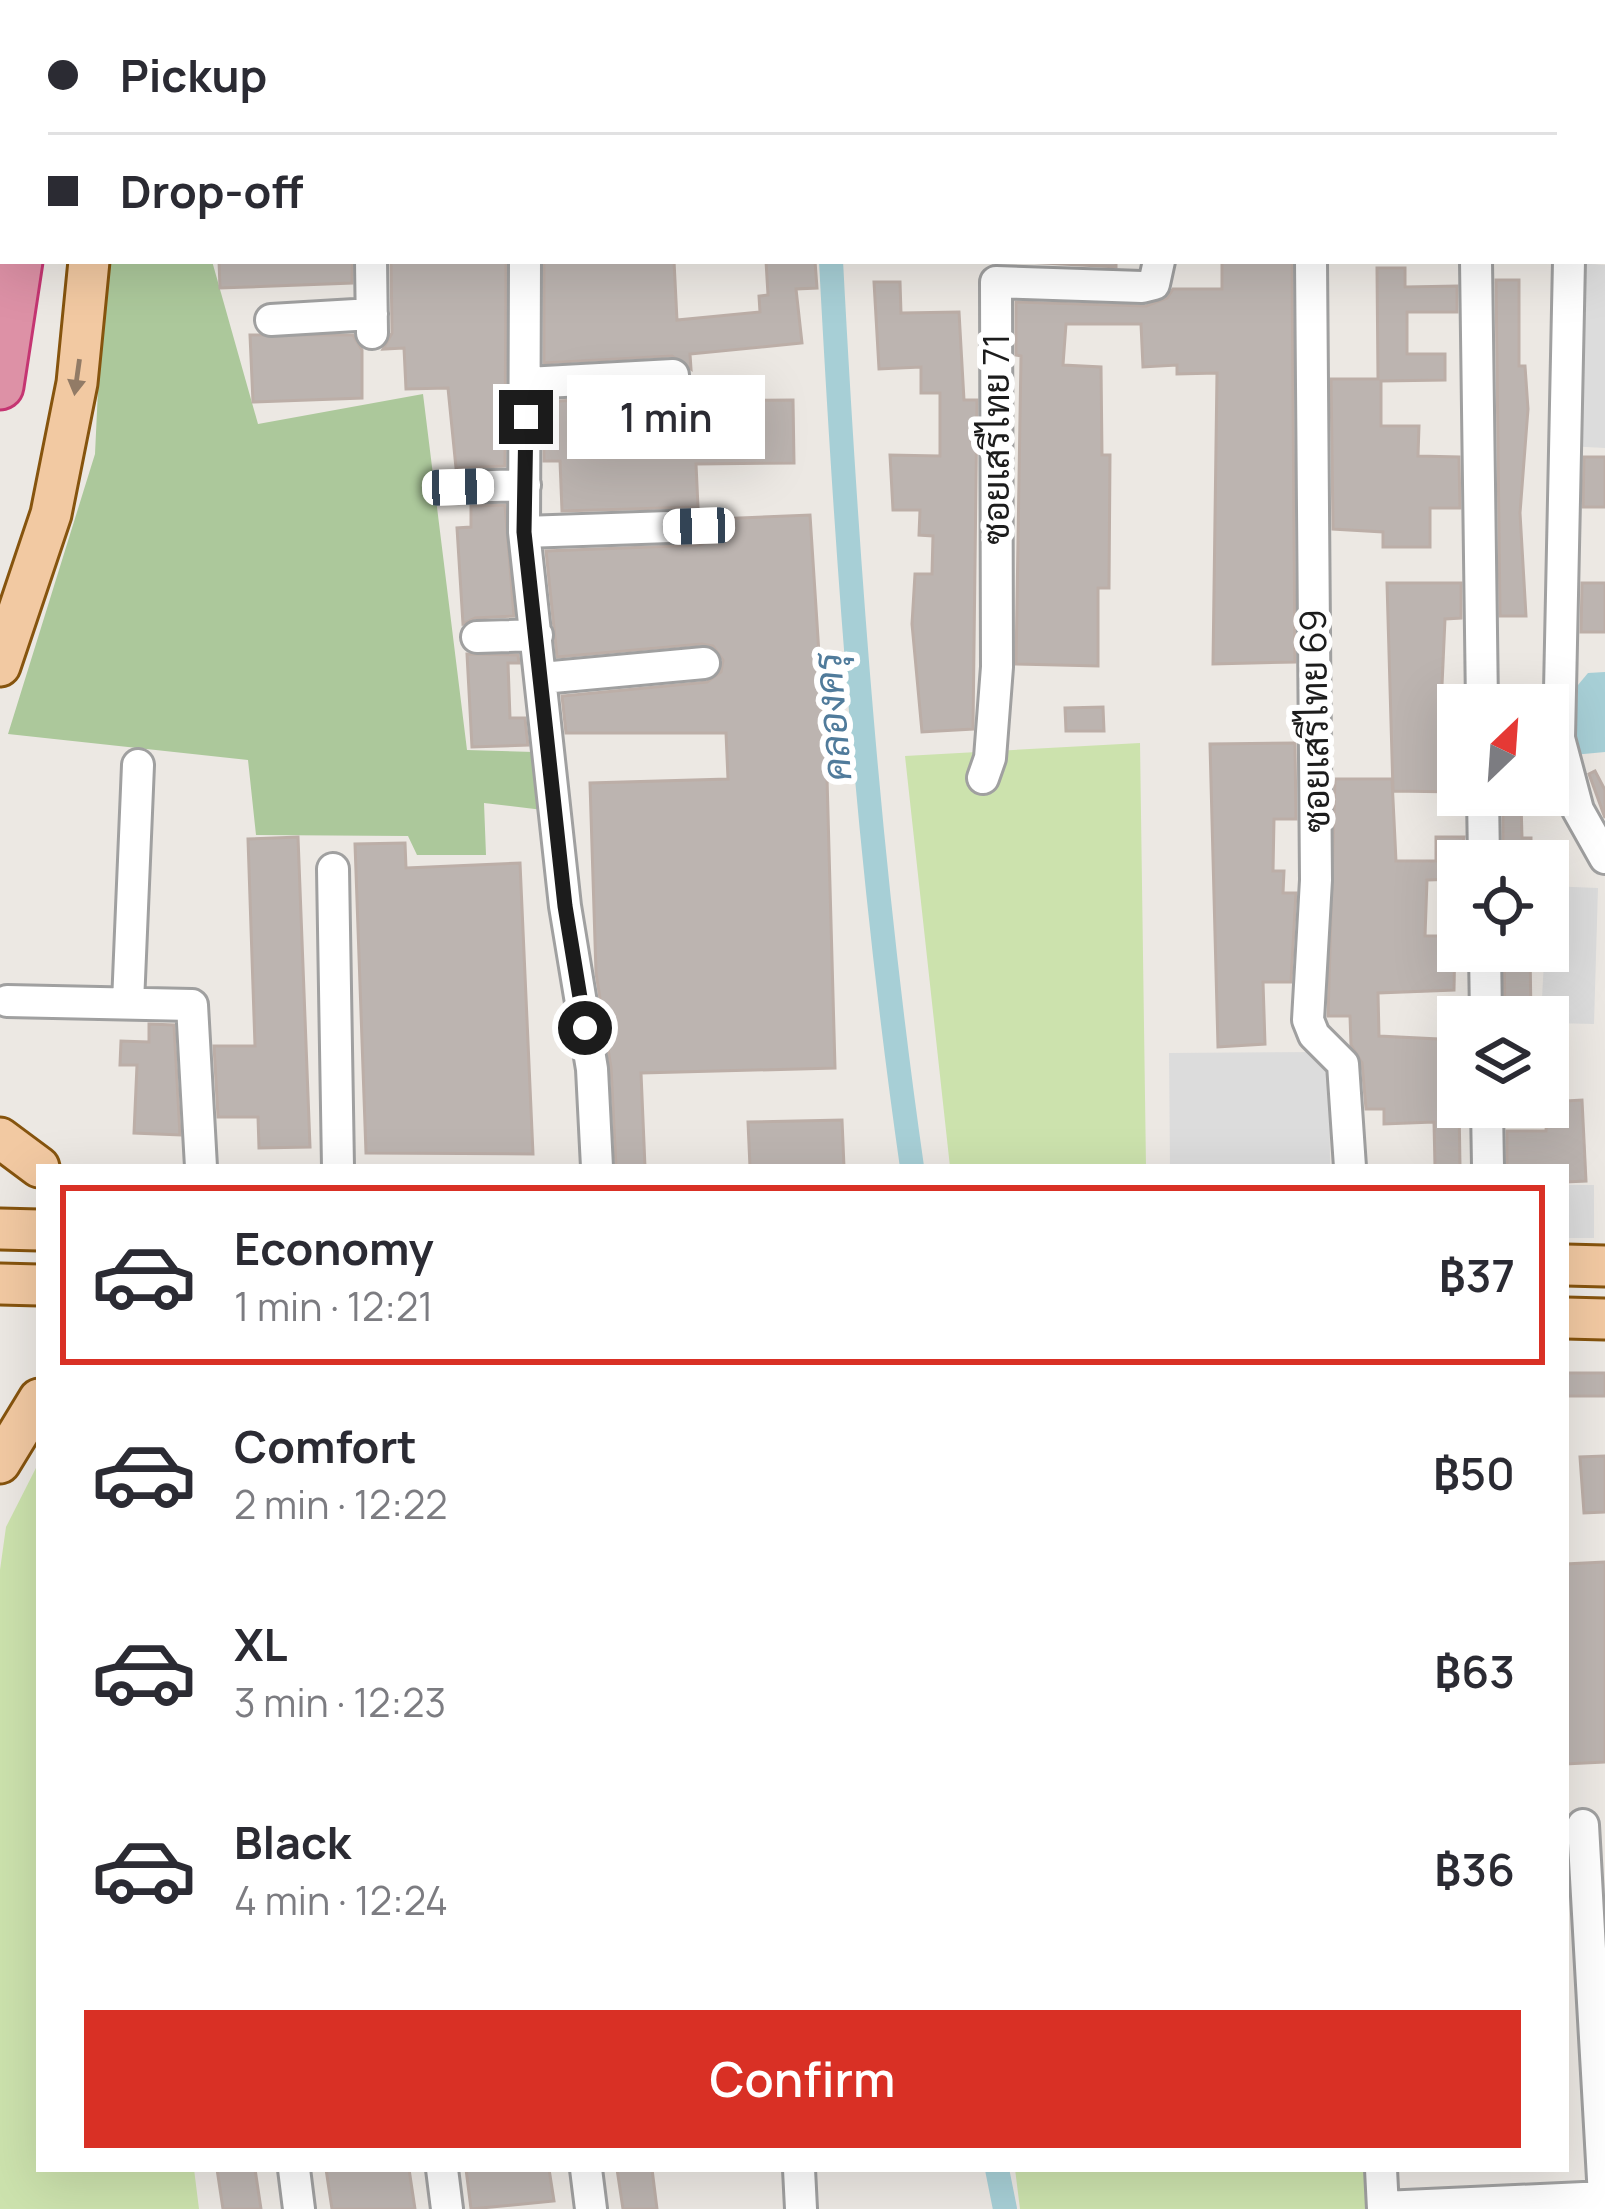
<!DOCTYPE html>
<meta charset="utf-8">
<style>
:root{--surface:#fff;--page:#f7f7f7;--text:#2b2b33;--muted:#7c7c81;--line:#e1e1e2;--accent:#d93025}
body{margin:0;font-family:Manrope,Sarabun,sans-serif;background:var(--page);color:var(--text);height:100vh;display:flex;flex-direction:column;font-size:45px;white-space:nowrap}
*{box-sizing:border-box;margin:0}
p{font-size:39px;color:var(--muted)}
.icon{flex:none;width:66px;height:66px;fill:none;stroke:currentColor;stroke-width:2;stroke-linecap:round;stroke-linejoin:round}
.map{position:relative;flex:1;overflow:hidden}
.details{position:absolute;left:36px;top:1164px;width:1533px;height:1008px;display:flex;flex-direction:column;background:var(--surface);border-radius:0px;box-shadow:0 12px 48px #0002}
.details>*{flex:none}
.hud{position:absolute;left:0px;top:0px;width:1605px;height:264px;box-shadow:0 12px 48px #0002;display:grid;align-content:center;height:264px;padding:0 48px;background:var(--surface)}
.needle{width:78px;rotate:25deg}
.controls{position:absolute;left:1437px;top:684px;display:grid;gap:24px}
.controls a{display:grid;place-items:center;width:132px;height:132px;border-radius:0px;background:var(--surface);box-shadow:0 12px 48px #0002;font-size:60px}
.end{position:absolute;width:54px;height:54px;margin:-27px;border:15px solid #1c1c1c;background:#fff;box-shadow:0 0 0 6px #fff}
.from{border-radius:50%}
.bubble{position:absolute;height:84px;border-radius:0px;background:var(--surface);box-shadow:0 12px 48px #0002;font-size:39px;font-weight:600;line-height:84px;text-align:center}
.car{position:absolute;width:36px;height:72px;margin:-36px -18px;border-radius:15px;box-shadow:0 0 9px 3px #0007;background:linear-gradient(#fff 24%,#345 0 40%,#fff 0 76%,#345 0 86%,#fff 0)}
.hud b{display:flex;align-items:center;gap:42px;height:114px;font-size:45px}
.hud b+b{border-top:3px solid var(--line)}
.hud i{width:30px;height:30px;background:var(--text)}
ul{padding:21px 0 0;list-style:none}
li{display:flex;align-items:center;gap:36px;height:180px;margin:0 24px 18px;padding:0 24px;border:6px solid transparent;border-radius:0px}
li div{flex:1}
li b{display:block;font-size:45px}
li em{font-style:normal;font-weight:600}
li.current{border-color:var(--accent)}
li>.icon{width:108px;height:108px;stroke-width:1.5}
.button{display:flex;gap:24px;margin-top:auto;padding:24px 48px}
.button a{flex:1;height:138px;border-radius:0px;background:var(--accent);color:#fff;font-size:48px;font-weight:600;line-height:138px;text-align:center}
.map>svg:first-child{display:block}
</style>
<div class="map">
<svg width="1605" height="2209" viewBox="0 0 1605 2209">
<rect width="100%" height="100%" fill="#ece8e3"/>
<!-- grass -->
<path fill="#cce2ad" d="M1140,743L1146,1167H950L905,756Z
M39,1462V2169H194L199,2209H0V1570L6,1527Z
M1015,2169H1368L1369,2209H1020Z"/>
<!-- forest -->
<path fill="#acc89b" d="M104,261H212L258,424L423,394L467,750L534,752L543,810L484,803L486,855H417L408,836L256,835L248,760L8,734L95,454Z"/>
<!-- parking -->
<path fill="#dcdcdc" d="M1579,263L1605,265V448L1567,446Z
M1548,886L1598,888L1594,1024L1548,1023V1017H1541Z
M1329,1052L1330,1167H1170L1169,1053Z
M1566,1185H1594V1238H1566Z"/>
<!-- water -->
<path fill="#a7cfd6" d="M1605,672V752L1573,755L1578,685L1588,673Z"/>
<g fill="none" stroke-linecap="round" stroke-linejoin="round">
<!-- canal -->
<path stroke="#a7cfd6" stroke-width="24" d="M794,0L795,3
M831,261C847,563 869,868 912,1167
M997,2169L1005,2209"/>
</g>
<!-- building -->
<path fill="#bcb4b0" stroke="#bcaea7" stroke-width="3" d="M219,261H352V283L220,288Z
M391,261H506L505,466L456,468L448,388L406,389L404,348L383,349L392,333Z
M544,261H674L677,320L760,312L759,296L768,295L766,261H815L817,288L796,289L802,343L690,354L691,369L672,356L544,363Z
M1008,261H1116V267Z
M1222,261H1292L1295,662L1213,664L1217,373L1177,374V365L1143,367L1141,324H1066L1063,365L1101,367L1102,455H1110L1109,588H1098V666L1016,664L1021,356L1016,355V302L1146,306L1167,298L1173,289H1222Z
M1377,268H1405V287L1457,286V312H1407V354H1445V380L1381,381V426H1419L1418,456L1459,457L1460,508H1430V547H1383V532L1333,529L1331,379H1378Z
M1496,280H1519V366H1525L1528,409L1520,513L1526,616H1500Z
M874,282H900L901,313L959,312L964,400H977L973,729L922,732L912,624L915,574H932L933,536L919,535L920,510H893L890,455L940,456V393H921V367L879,369Z
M250,335H353L362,350V398L253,402Z
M691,379L693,401L793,400L794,463L696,464L698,507L562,511L560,461H544V402L674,394Z
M1584,457H1605V507H1583Z
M505,505L514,616L475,618L463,624L457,528L471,527V506Z
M810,515L827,777L835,1068L641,1073L645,1167H616L611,1068L596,973L590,783L728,779L726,733H566L562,696L707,682L721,672L723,660L713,646L702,644L557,657L546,551L700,545L716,536L717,519Z
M1387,583H1461V618L1445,619L1440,730H1458V792L1393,791Z
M1582,583H1605V632H1581Z
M467,654L518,655L519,663H508L510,718H525L528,745L472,747Z
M1103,707L1104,731H1066L1065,708Z
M1295,743L1296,819H1274L1273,871H1284L1283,893H1296L1291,982H1263L1265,1044L1218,1047L1210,744Z
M1595,771L1605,790V818L1589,774Z
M1335,779H1392L1396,861H1436V837H1464L1458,879L1427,880L1425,936H1455L1454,990L1378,993L1379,1036L1458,1040L1460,1167H1435L1434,1122L1384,1124V1109H1366L1362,1063L1351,1045L1350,1016H1328Z
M1503,801H1521L1522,838H1531V861H1503Z
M298,837L310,1147L259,1148L258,1117H218L214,1046H255L248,839Z
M405,843L406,868L520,863L533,1154L366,1153L355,844Z
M1504,951H1530L1531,1017H1505Z
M149,1024L174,1025L180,1135L134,1133L137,1065H120L121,1041L149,1042Z
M1582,1100L1586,1181L1566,1182V1167H1507V1131H1546L1548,1102Z
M842,1120L844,1167H750L748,1122Z
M1566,1373H1605V1396H1566Z
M1605,1456V1512L1584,1513L1580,1457Z
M1605,1562V1762L1566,1764V1564Z
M217,2169H255L261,2209H223Z
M326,2169H409L415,2209H332Z
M466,2169H549L554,2201L471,2209Z
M617,2169H652L657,2209H623Z"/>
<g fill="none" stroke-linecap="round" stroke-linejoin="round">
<!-- minor casing -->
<g stroke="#a0a0a0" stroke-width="36">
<path id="minor" d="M356,0V3
M1310,0V3
M1472,0V3
M1160,3V0
M371,261L372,333
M525,261L524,532L565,906L592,1069L597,1167
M1311,261L1316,880L1308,1020L1314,1035L1343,1064L1350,1167
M1476,261L1482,705
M1569,261L1559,738L1578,810L1605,858
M271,320L372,314
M527,383L673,375
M458,487L525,485
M524,532L699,526
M477,637L537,635
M542,678L704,663
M983,778L990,758L997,667L996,282L1142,287L1154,284L1159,261
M1483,795L1484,861
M333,869L338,1167
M1485,951L1486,1017
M7,1001L192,1005L201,1167
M128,1003L138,765
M1487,1107L1488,1167
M1583,1825L1604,2197
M294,2169L299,2209
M442,2169L447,2209
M586,2169L591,2209
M799,2169L801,2209
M1381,2169L1383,2209
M1383,2207L1605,2197"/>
</g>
<!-- major casing -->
<g stroke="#86540e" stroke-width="45">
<path id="major" d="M96,3V0
M0,666L51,514L77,383L89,261
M0,1138L39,1167
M0,1229L39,1230
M1566,1265L1605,1266
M0,1284L39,1285
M1566,1318L1605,1319
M0,1463L39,1399"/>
</g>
<!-- highway casing -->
<g stroke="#c53572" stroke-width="51">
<path id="highway" d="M9,3L10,0
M51,3V0
M0,68L3,50
M0,386L19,261"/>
</g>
<!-- minor -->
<use href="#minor" stroke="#fff" stroke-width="30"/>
<!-- major -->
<use href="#major" stroke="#f2c9a2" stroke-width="39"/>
<!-- highway -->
<use href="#highway" stroke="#dd91a6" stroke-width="45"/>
</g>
<!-- one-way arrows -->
<defs><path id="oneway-solid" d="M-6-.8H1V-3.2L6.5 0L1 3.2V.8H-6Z" transform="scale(3)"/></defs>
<use fill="#927b66" href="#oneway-solid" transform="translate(77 377) rotate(98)"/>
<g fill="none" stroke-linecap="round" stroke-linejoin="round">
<!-- route -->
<path stroke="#1c1c1c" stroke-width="15" d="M526,417L524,532L565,906L585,1028"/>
</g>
<g text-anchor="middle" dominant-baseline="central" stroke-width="12" stroke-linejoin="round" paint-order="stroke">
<!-- street labels -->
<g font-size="36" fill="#1c1c1c" stroke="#fff">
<text transform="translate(995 439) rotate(-90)">ซอยเสรีไทย 71</text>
<text transform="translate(1314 721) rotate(-91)">ซอยเสรีไทย 69</text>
</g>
<!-- water labels -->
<g font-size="39" font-style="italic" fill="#507b9b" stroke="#fff">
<text transform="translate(831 717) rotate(-95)">คลองครุ</text>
</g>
</g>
</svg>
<div class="controls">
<a><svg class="needle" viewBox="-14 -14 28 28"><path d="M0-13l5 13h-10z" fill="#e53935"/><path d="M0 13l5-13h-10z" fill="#7c7c81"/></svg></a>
<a><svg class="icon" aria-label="locate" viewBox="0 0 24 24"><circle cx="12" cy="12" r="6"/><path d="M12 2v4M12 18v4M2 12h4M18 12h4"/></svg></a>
<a><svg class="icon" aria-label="layers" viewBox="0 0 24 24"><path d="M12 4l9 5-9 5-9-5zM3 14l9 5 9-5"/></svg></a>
</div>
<i class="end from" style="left:585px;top:1028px"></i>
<i class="end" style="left:526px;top:417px"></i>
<div class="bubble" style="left:567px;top:375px;width:198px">1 min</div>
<i class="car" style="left:458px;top:487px;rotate:88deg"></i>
<i class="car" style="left:699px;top:526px;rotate:268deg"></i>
<div class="hud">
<b><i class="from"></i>Pickup</b>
<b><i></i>Drop-off</b>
</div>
<section class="details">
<ul>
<li class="current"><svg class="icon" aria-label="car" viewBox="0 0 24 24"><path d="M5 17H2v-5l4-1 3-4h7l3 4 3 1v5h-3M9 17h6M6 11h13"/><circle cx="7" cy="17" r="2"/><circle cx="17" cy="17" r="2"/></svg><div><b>Economy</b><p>1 min · 12:21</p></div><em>฿37</em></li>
<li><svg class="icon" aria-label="car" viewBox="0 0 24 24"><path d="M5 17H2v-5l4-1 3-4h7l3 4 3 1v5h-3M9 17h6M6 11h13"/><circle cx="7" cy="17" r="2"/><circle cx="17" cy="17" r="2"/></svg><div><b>Comfort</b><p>2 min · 12:22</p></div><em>฿50</em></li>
<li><svg class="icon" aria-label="car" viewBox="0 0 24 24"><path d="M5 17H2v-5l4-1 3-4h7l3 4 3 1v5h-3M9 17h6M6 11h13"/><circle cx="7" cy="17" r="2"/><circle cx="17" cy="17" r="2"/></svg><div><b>XL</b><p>3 min · 12:23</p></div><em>฿63</em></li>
<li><svg class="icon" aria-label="car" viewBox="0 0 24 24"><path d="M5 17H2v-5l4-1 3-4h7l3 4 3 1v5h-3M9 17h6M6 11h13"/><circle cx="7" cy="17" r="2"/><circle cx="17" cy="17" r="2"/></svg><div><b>Black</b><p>4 min · 12:24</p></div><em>฿36</em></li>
</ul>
<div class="button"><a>Confirm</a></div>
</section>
</div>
